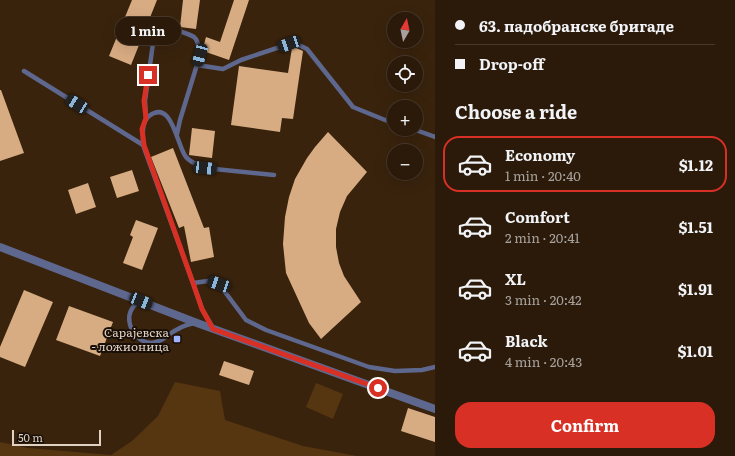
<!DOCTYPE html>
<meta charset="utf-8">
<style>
:root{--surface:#2b1a0a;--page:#332313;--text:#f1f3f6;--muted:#a6a19c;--line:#47382b;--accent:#d93025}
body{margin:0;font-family:Literata,serif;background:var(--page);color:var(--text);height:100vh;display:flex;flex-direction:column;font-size:15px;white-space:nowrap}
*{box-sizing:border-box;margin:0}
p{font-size:13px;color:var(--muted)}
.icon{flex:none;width:22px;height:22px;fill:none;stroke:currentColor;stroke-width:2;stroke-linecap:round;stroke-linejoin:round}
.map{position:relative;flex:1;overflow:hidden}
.side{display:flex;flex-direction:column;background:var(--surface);width:300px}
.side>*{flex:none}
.guide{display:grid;align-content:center;height:88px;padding:0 20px;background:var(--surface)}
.needle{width:26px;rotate:9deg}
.tools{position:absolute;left:387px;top:12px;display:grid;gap:8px}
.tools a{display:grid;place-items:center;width:36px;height:36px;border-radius:50%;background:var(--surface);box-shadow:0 4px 16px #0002,0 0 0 1px var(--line);font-size:20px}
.scale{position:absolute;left:12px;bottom:10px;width:89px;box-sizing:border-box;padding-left:4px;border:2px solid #dfd1c4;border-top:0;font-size:11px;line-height:14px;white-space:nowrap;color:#dfd1c4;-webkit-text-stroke:3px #190f06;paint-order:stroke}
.end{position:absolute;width:18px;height:18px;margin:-9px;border:5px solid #d93025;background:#fff;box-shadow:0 0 0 2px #fff}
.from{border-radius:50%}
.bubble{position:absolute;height:28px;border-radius:14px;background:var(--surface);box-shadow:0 4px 16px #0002,0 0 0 1px var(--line);font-size:13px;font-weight:700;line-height:28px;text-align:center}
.car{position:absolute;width:12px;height:24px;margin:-12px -6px;border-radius:5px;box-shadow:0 0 3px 1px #0007;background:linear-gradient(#222 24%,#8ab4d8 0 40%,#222 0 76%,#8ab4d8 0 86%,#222 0)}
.guide b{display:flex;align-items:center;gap:14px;height:38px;font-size:15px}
.guide b+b{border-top:1px solid var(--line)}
.guide i{width:10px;height:10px;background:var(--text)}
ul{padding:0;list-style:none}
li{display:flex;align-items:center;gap:12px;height:56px;margin:0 8px 6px;padding:0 12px;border:2px solid transparent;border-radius:16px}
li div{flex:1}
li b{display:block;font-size:15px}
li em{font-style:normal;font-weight:700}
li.on{border-color:var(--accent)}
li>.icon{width:36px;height:36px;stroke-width:1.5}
h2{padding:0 20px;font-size:18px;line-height:48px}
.cta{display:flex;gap:8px;margin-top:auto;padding:8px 20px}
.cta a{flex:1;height:46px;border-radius:16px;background:var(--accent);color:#fff;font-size:16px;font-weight:700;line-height:46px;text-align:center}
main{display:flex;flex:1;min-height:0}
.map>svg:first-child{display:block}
</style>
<main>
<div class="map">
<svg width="435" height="456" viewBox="0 0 435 456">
<rect width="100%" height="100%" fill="#39230d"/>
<!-- green -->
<path fill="#563511" d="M175,382L220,391L225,420L303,446L357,456H0V442L28,448L111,455L132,441L158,416Z
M316,383L343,394L333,419L306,407Z"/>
<!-- building -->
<path fill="#d8ac83" d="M132,0H157L131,65L109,56Z
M183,0H200L196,29L180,27Z
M234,0H249L229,60L203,51V48L206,37L220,42Z
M292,48H296L303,51L293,119L282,118L280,132L231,125L239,66L288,73Z
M0,90H1L24,153L0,161Z
M192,128L215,131L212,158L189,155Z
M328,132L367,172L347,196L340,212L336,229V247L339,263L344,276L361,302L321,339L309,323L286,273L283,244L285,217L289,197L295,179L307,158L315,147Z
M173,148L204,228L209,227L214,257L191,262L184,226L179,228L151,157Z
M132,170L139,191L117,198L110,177Z
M88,183L96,207L76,214L68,190Z
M136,220L158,228L142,270L123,263L133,237L130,235Z
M24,290L53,302L25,367L0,357V347Z
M69,306L113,322L100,356L56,340Z
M224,361L254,371L249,385L219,375Z
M408,408L435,417V442L401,431Z"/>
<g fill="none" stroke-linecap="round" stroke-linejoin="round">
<!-- lane -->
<path stroke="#5e678d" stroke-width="4.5" d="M197,65L223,69L241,60L289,44H297L307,49L353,107L385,120L394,122
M24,71L143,145
M146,118L145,101L154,36C156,32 158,28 163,28C169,27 189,34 194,37C199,41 199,49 200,55L180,120L177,134
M413,129L435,137
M193,283L208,281L219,284L246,320L266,330L369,367L395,371L422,370L435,367
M141,301C119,311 131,342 151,343C161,343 169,333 178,329C183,326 189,324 195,323
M213,328L202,309L193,283L143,145C143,135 141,123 149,116C172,98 177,146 186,157C191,163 198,165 205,168L274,175"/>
<!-- street -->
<path stroke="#5e678d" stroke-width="8" d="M0,247L197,323L435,409"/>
</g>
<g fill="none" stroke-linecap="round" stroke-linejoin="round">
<!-- route -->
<path stroke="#d93025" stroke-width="5" d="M148,75L144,101L146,118L142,129L144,145L193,283L202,309L213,329L378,388"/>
</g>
<!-- markers -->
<rect fill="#a0b3fd" stroke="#190f06" stroke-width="1.5" x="173" y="335" width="8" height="8" rx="2"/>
<g text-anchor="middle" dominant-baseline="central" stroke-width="4" stroke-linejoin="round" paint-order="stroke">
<!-- poi labels -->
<g font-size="12" fill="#dfd1c4" stroke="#190f06" text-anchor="end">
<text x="169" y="332">Сарајевска<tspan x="169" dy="14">- ложионица</tspan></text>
</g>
</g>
</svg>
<div class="tools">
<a><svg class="needle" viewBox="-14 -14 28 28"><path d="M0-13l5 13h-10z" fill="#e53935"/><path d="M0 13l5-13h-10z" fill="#a6a19c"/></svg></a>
<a><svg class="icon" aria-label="locate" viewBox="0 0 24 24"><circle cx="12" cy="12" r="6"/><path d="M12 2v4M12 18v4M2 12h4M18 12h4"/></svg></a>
<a>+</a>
<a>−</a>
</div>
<div class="scale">50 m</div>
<i class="end from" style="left:378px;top:388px"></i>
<i class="end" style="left:148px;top:75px"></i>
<div class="bubble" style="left:115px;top:17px;width:66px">1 min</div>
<i class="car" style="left:289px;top:44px;rotate:251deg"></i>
<i class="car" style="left:200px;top:55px;rotate:195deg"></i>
<i class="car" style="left:77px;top:104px;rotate:302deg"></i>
<i class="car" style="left:205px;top:168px;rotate:96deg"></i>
<i class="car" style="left:219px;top:284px;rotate:289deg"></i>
<i class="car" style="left:141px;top:301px;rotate:112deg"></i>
</div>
<section class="side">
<div class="guide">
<b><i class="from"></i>63. падобранске бригаде</b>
<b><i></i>Drop-off</b>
</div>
<h2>Choose a ride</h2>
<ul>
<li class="on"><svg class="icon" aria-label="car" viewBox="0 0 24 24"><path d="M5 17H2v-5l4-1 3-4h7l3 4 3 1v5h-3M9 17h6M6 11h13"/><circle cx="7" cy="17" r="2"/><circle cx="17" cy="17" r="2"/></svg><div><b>Economy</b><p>1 min · 20:40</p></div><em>$1.12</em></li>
<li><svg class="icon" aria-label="car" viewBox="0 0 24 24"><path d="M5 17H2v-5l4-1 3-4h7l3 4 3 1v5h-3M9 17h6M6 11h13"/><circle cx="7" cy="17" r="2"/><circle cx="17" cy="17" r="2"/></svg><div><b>Comfort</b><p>2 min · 20:41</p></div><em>$1.51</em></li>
<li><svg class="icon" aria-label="car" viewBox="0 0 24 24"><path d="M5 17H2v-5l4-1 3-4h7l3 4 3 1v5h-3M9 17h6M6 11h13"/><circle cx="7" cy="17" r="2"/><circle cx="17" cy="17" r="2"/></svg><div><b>XL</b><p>3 min · 20:42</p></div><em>$1.91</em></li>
<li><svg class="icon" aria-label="car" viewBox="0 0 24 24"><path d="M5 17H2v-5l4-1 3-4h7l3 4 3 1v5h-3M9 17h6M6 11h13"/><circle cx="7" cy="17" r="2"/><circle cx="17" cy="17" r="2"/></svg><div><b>Black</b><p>4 min · 20:43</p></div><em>$1.01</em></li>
</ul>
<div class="cta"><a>Confirm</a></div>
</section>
</main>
